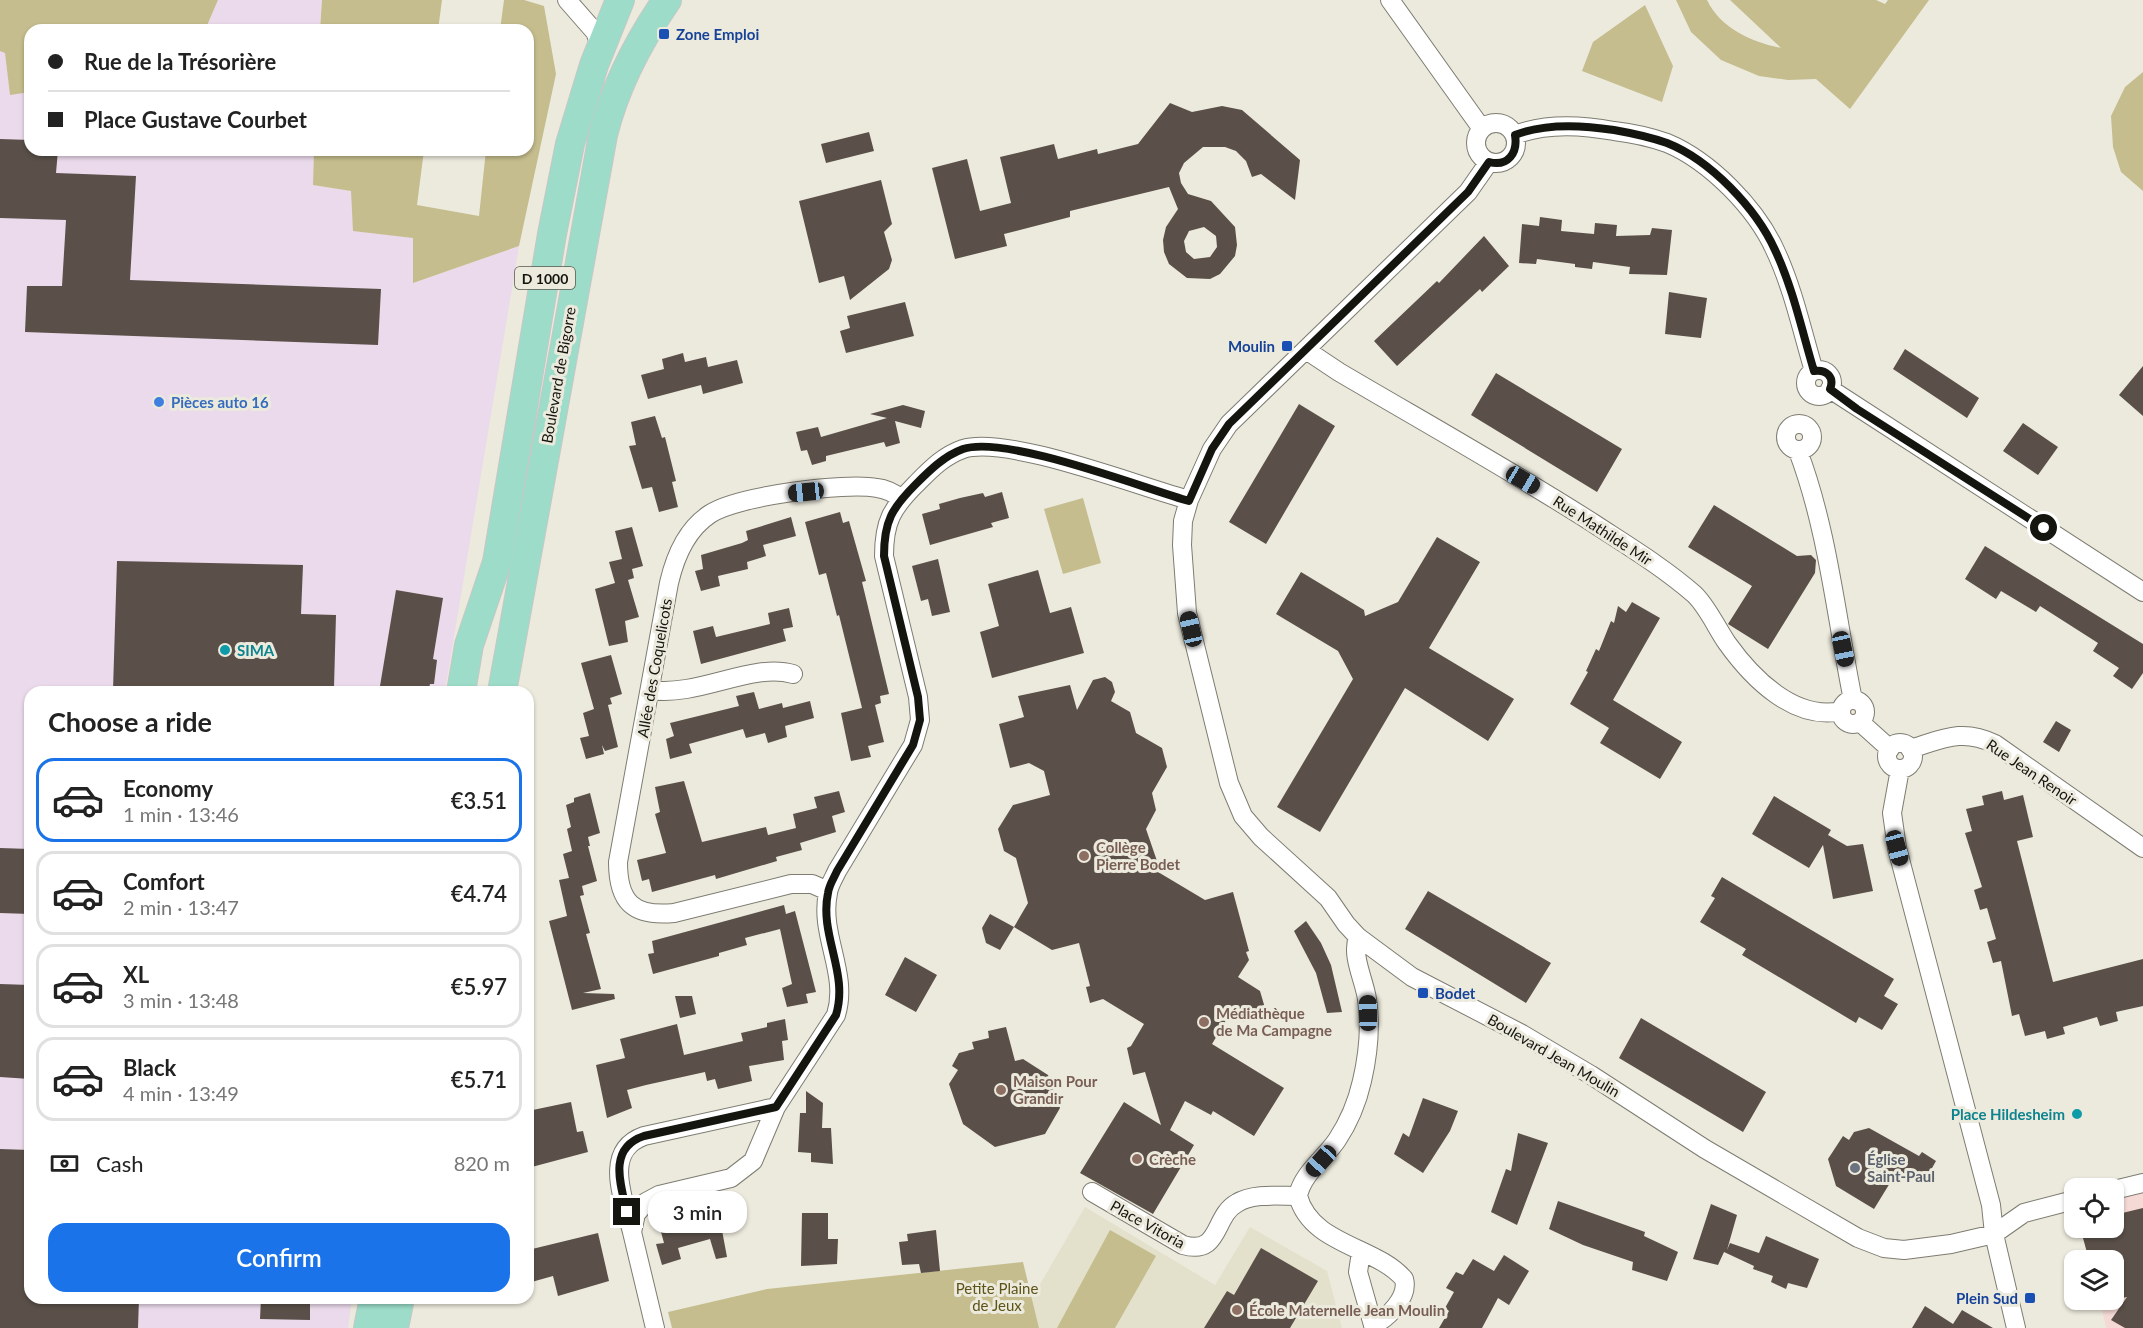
<!DOCTYPE html>
<meta charset="utf-8">
<style>
:root{--surface:#fff;--page:#f2f2f2;--text:#222;--muted:#767676;--line:#e0e0e0;--accent:#1a73e8}
body{margin:0;font-family:Lato,sans-serif;background:var(--page);color:var(--text);height:100vh;display:flex;flex-direction:column;font-size:22px;white-space:nowrap}
*{box-sizing:border-box;margin:0}
p{font-size:20px;color:var(--muted)}
.icon{flex:none;width:33px;height:33px;fill:none;stroke:currentColor;stroke-width:2;stroke-linecap:round;stroke-linejoin:round}
.map{position:relative;flex:1;overflow:hidden}
.details{position:absolute;left:24px;top:686px;width:510px;height:618px;display:flex;flex-direction:column;background:var(--surface);border-radius:18px;box-shadow:0 2px 4px #0004}
.details>*{flex:none}
.guide{position:absolute;left:24px;top:24px;width:510px;height:132px;border-radius:18px;box-shadow:0 2px 4px #0004;display:grid;align-content:center;height:132px;padding:0 24px;background:var(--surface)}
.tools{position:absolute;left:2064px;top:1178px;display:grid;gap:12px}
.tools a{display:grid;place-items:center;width:60px;height:60px;border-radius:12px;background:var(--surface);box-shadow:0 2px 4px #0004;font-size:30px}
.end{position:absolute;width:27px;height:27px;margin:-14px;border:8px solid #151510;background:#fff;box-shadow:0 0 0 3px #fff}
.from{border-radius:50%}
.bubble{position:absolute;height:42px;border-radius:18px;background:var(--surface);box-shadow:0 2px 4px #0004;font-size:20px;font-weight:600;line-height:42px;text-align:center}
.car{position:absolute;width:18px;height:36px;margin:-18px -9px;border-radius:8px;box-shadow:0 0 4px 2px #0007;background:linear-gradient(#222 24%,#8ab4d8 0 40%,#222 0 76%,#8ab4d8 0 86%,#222 0)}
.guide b{display:flex;align-items:center;gap:21px;height:57px;font-size:22px}
.guide b+b{border-top:2px solid var(--line)}
.guide i{width:15px;height:15px;background:var(--text)}
ul{padding:0;list-style:none}
li{display:flex;align-items:center;gap:18px;height:84px;margin:0 12px 9px;padding:0 12px;border:3px solid var(--line);border-radius:18px}
li div{flex:1}
li b{display:block;font-size:22px}
li em{font-style:normal;font-weight:600}
li.selected{border-color:var(--accent)}
li>.icon{width:54px;height:54px;stroke-width:1.5}
h2{padding:0 24px;font-size:27px;line-height:72px}
.pay{display:flex;align-items:center;gap:15px;height:66px;padding:0 24px;font-size:22px}
.pay p{margin-inline-start:auto}
.button{display:flex;gap:12px;margin-top:auto;padding:12px 24px}
.button a{flex:1;height:69px;border-radius:18px;background:var(--accent);color:#fff;font-size:24px;font-weight:600;line-height:69px;text-align:center}
.map>svg:first-child{display:block}
</style>
<div class="map">
<svg width="2143" height="1328" viewBox="0 0 2143 1328">
<rect width="100%" height="100%" fill="#eceadd"/>
<!-- commercial -->
<path fill="#f4d9d5" d="M2143,1192V1328H2106L2100,1299H2114V1198Z"/>
<!-- industrial -->
<path fill="#ebdaeb" d="M218,0H322L320,30H205Z
M0,51L5,52L10,94L30,92V150H314L313,185L351,191L413,237V283L519,246L445,691L30,692V1298H352L348,1328H0Z"/>
<!-- built -->
<path fill="#e3e0cb" d="M1085,1207L1215,1285L1250,1227L1327,1271L1342,1328H1039L1032,1298Z"/>
<!-- green -->
<path fill="#c5bd8d" d="M0,0H218L205,30H30V92L10,95L5,53L0,51Z
M322,0H442L438,30H320Z
M504,0H524L544,6L556,74L519,246L413,283V238L353,231L351,191L313,185L314,150H424L417,205L479,216L486,150H528V30H500Z
M1676,0H1707C1721,29 1752,42 1781,48L1730,0H1876L1885,4L1888,0H1929L1850,109L1816,79L1788,80L1759,76L1721,60L1691,32Z
M1645,5L1673,66L1662,102L1582,71L1593,42Z
M2143,72V191L2121,172L2113,147L2111,116L2125,87Z
M1083,498L1101,563L1063,574L1044,509Z
M1110,1230L1156,1256L1115,1328H1057Z
M1023,1262L1039,1328H672L668,1312L767,1289Z"/>
<!-- building -->
<path fill="#5a5049" fill-rule="evenodd" d="M1170,103L1192,112L1222,106L1242,110L1300,160L1295,200L1261,174L1252,177L1246,161L1236,151L1225,147H1203L1184,163L1179,173L1181,183L1188,194L1211,201L1235,227L1237,245L1235,256L1220,274L1210,279L1187,278L1169,264L1164,252L1163,240L1166,227L1178,209L1169,187L1070,211V217L1004,234L1007,246L955,259L932,168L967,159L980,211L1011,203L1000,157L1054,144L1058,159L1097,149L1098,154L1138,144ZM1204,227L1216,236L1217,247L1210,257L1194,259L1186,252L1184,241L1189,231Z
M869,132L874,151L826,163L821,144Z
M0,139L30,140V150H58L56,173L136,176L130,280L381,289L378,345L25,332L27,286H62L66,220L0,218Z
M881,180L892,224L884,232L892,260L889,269L850,300L844,276L819,283L799,201Z
M1540,217L1562,220L1561,231L1594,234L1595,223L1617,225L1616,236L1650,235L1652,228L1672,230L1667,275L1629,274L1630,267L1593,262L1592,269L1575,267V264L1537,259L1536,264L1519,263L1522,224L1539,226Z
M1484,236L1509,266L1482,292L1480,289L1397,366L1374,341L1437,281L1439,283Z
M1669,292L1707,298L1701,338L1665,334Z
M905,302L914,336L846,353L840,331L850,328L847,316Z
M1905,349L1979,398L1967,418L1893,369Z
M683,353L685,362L706,357L708,367L737,360L743,383L703,394L701,385L648,399L641,375L664,369L662,359Z
M2143,366V416L2119,395Z
M1496,373L1622,449L1597,492L1471,415Z
M1299,404L1335,426L1266,544L1229,522Z
M903,405L925,411L921,428L895,421L900,443L886,447L884,442L826,456V461L812,465L807,450L801,451L796,432L818,427L821,437L887,418L870,414Z
M655,416L662,438L665,437L676,481L672,482L678,507L659,512L652,487L642,489L629,446L636,445L631,422Z
M2023,423L2058,447L2038,475L2003,451Z
M1002,492L1009,518L991,523L993,527L930,545L922,514L940,509L939,504L960,498L983,493L985,497Z
M1714,505L1797,556L1811,555L1816,560L1815,573L1768,649L1728,624L1752,586L1688,547Z
M840,512L843,523L849,521L866,581L862,582L889,694L880,696L881,703L869,707L875,705L884,742L868,746L871,757L851,761L841,713L862,708L839,615L837,616L826,573L819,575L805,522Z
M791,517L796,536L763,545L766,556L747,562L748,569L718,576L720,586L701,591L695,571L703,569L701,555L742,543L748,540L746,531Z
M632,527L643,566L632,569L634,578L628,580L639,617L625,621L628,642L609,646L595,589L615,583L609,562L622,559L615,531Z
M1437,537L1480,562L1429,648L1514,699L1488,741L1405,688L1320,832L1277,807L1353,679L1338,651L1276,614L1301,572L1364,610L1365,616L1398,602Z
M1985,546L2143,644V673L2132,689L2113,676L2119,668L2093,651L2098,643L2040,606L2036,612L2001,591L1996,599L1965,579Z
M938,559L950,612L932,616L928,599L921,601L912,566Z
M117,561L303,565L301,614L336,615L334,687L299,686V692L113,690Z
M1038,570L1050,613L1071,607L1084,653L992,678L980,632L999,626L988,584Z
M396,590L443,598L433,659L437,660L434,684H430L428,692H379Z
M1632,602L1660,618L1613,700L1682,742L1660,779L1600,743L1609,728L1570,704L1588,672L1586,671L1596,649L1599,651L1611,621L1614,623L1618,606L1626,612Z
M789,608L793,627L783,629L786,641L701,664L693,631L713,626L716,637L770,624L768,613Z
M611,655L622,694L610,698L612,704L608,705L618,747L605,751L602,745L604,754L586,759L580,738L589,736L583,713L594,709L581,663Z
M1105,677L1112,682L1115,692L1111,701L1130,712L1136,733L1162,748L1167,767L1152,793L1156,810L1146,829L1157,861L1153,869L1205,900L1233,892L1249,951L1246,952L1249,960L1238,977L1260,991L1265,1008L1258,1018L1244,1022L1230,1014L1212,1044L1284,1088L1254,1136L1213,1111L1211,1115L1185,1101L1170,1130L1194,1145L1153,1214L1080,1173L1124,1102L1161,1125L1145,1072L1133,1075L1127,1048L1131,1046L1144,1024L1103,999L1090,1003L1086,987L1090,986L1079,943L1052,950L1014,927L1028,903L1016,858L1004,851L998,829L1013,805L1050,795L1044,771L1029,763L1010,768L999,724L1024,717L1018,696L1070,685L1077,710L1093,680Z
M754,692L759,709L782,703L783,708L810,701L814,718L785,726L787,737L768,743L765,733L746,738L743,729L689,744L692,753L670,759L666,739L674,736L670,723L739,706L736,696Z
M2056,721L2071,730L2059,752L2043,742Z
M684,781L702,842L766,827L768,835L796,828L793,814L817,808L814,797L839,791L845,812L832,816L836,832L800,843L802,850L776,857L777,861L716,879L715,875L652,892L649,879L642,881L637,860L666,853L655,814L660,812L655,787Z
M2002,791L2004,800L2023,795L2033,837L2017,841L2053,982L2143,959V1006L2116,1012L2118,1021L2100,1026L2097,1017L2063,1027L2065,1034L2047,1039L2045,1031L2025,1036L2019,1014L2012,1016L2001,961L1993,963L1987,942L1996,939L1987,908L1980,910L1974,890L1982,887L1965,833L1972,831L1966,809L1984,805L1982,796Z
M590,793L600,833L588,837L590,846H588L597,881L582,886L584,895L580,896L590,933L586,934L601,989L583,993L614,994L615,999L572,1010L549,921L567,916L559,880L569,878L563,854L572,851L567,829L571,827L566,805L574,802V798Z
M1774,796L1831,830L1828,835L1847,846L1863,844L1873,891L1833,899L1823,845L1809,868L1752,834Z
M0,848L30,849V914L0,913Z
M1722,877L1894,979L1884,996L1898,1004L1882,1030L1859,1017L1856,1023L1789,983L1742,955L1746,949L1700,922L1715,898L1711,896Z
M1428,891L1551,963L1526,1003L1405,929Z
M784,905L786,914L795,911L816,992L806,994L808,1003L787,1007L782,988L792,984L780,929L745,938L747,945L719,953V956L653,974L648,954L654,953L652,941Z
M990,914L1014,927L1000,950L986,943L982,928Z
M1306,921L1321,943L1331,965L1342,1012L1327,1013L1316,973L1294,931Z
M905,957L937,975L916,1012L885,995Z
M0,984L30,985V1079L0,1077Z
M675,996H692L696,1014L680,1018Z
M1641,1018L1766,1092L1743,1132L1619,1058Z
M785,1019L788,1040L782,1041L784,1060L749,1066L752,1081L718,1089L715,1079L707,1081L705,1072L646,1085L627,1090L632,1108L607,1118L596,1065L625,1058L620,1039L677,1024L684,1055L743,1041L741,1033L767,1027V1023Z
M1006,1027L1015,1061L1023,1059L1048,1075L1060,1108L1045,1134L995,1147L963,1124L949,1084L958,1070L952,1066L959,1053L974,1049L972,1042L989,1038L988,1031Z
M806,1091L823,1103L822,1128H831L833,1164L811,1162V1153L798,1152L800,1113H806Z
M1423,1098L1458,1111L1450,1131L1423,1173L1394,1154L1403,1133L1409,1137Z
M571,1102L577,1132L583,1131L588,1152L528,1168V1111Z
M1869,1128L1919,1156L1922,1152L1936,1161L1923,1184L1898,1170L1874,1209L1836,1186L1828,1159L1843,1136L1849,1140L1854,1132Z
M1518,1133L1548,1143L1517,1225L1491,1212L1506,1169L1511,1171Z
M0,1149L30,1150V1298H139L138,1328H0Z
M738,1199L743,1219L721,1225L727,1257L716,1259L710,1239L678,1248L681,1259L662,1265L656,1244L664,1243L661,1232L704,1219L702,1209Z
M1558,1201L1645,1232L1644,1236L1678,1252L1667,1281L1632,1270L1633,1262L1583,1245L1549,1229Z
M1711,1204L1737,1215L1727,1250L1730,1243L1759,1253L1766,1236L1819,1259L1807,1288L1788,1283L1786,1289L1771,1282L1773,1276L1753,1269L1754,1266L1724,1252L1718,1265L1693,1259Z
M2143,1208V1328H2125L2111,1320L2127,1297L2114,1300V1260H2089L2080,1227H2114V1215Z
M802,1213H828V1239H838L837,1264L801,1266Z
M936,1230L940,1271L921,1273L919,1264L902,1265L899,1242L908,1241L907,1234Z
M598,1233L609,1281L558,1296L553,1276L528,1283V1250Z
M1261,1248L1318,1281L1290,1328H1204L1227,1291L1234,1295Z
M1504,1255L1529,1271L1509,1305L1498,1298L1482,1328H1439L1449,1311L1445,1308L1454,1292L1446,1288L1456,1272L1463,1275L1473,1259L1494,1271Z
M261,1298H310V1320L260,1319Z
M1925,1306L1953,1324L1962,1310L1993,1328H1912Z"/>
<g fill="none" stroke-linecap="round" stroke-linejoin="round">
<!-- minor casing -->
<g stroke="#7e7c71" stroke-width="20">
<path id="minor" d="M567,0L595,32L601,47
M1390,0L1482,129
M1476 143a20 20 0 1 1 40 0a20 20 0 1 1-40 0Z
M1515,135C1545,123 1582,125 1614,131C1631,133 1650,137 1667,143C1710,161 1756,208 1775,250C1793,288 1802,331 1814,371
M1489,162L1468,192L1229,424L1212,449L1189,500L1183,521L1182,545L1187,613L1229,783L1243,816L1261,837L1328,898L1346,924L1358,937L1412,977L1522,1034L1591,1075L1705,1149L1858,1238L1884,1248L1904,1250L1951,1244L1994,1234L2024,1213L2074,1200
M1306,350L1339,372C1424,422 1510,470 1593,523C1628,546 1663,567 1694,594C1707,606 1716,627 1727,643C1752,678 1794,721 1841,711
M1806 383a13 13 0 1 1 26 0a13 13 0 1 1-26 0Z
M1830,389L2143,592
M1786 437a13 13 0 1 1 26 0a13 13 0 1 1-26 0Z
M1798,451C1828,530 1836,617 1853,700
M651,690C699,697 752,662 793,674
M1841 712a12 12 0 1 1 24 0a12 12 0 1 1-24 0Z
M1860,722L1890,749
M1887 756a13 13 0 1 1 26 0a13 13 0 1 1-26 0Z
M1910,749C1943,739 1962,728 1995,744L2143,848
M1900,769L1892,813L1897,848L1991,1205L1994,1234L2016,1328
M828,891L812,884H791L674,913C633,917 618,902 618,862L669,583C675,557 687,529 710,514C737,496 845,482 877,488C887,489 894,493 902,499
M776,1107L644,1136C602,1151 624,1200 632,1232L636,1214L646,1202L659,1195L731,1178L753,1161L776,1107L836,1015C849,973 819,935 828,893C829,885 834,878 837,871L913,745L920,720L918,697L884,556C884,521 892,508 916,484C930,470 943,456 963,449C1007,435 1140,487 1189,500
M2114,1190L2143,1183
M1092,1192L1183,1245C1221,1256 1213,1216 1237,1203C1253,1193 1279,1196 1298,1196C1302,1174 1325,1158 1337,1140C1349,1122 1357,1103 1362,1081C1368,1055 1371,1026 1367,999C1364,979 1351,956 1358,937
M1298,1196C1311,1245 1376,1246 1404,1279C1409,1297 1388,1318 1373,1325L1374,1328
M632,1232L655,1328
M1361,1252L1358,1272L1373,1325"/>
</g>
<!-- primary casing -->
<g stroke="#c7c7c6" stroke-width="30">
<path id="primary" d="M461,692L469,645L497,562L552,234L570,144L594,65L620,0
M502,692L603,135C615,86 638,42 667,0
M368,1328L374,1298
M394,1328L400,1298"/>
</g>
<!-- minor -->
<use href="#minor" stroke="#fff" stroke-width="18"/>
<!-- primary -->
<use href="#primary" stroke="#9cdcc9" stroke-width="28"/>
</g>
<g fill="none" stroke-linecap="round" stroke-linejoin="round">
<!-- route -->
<path stroke="#151510" stroke-width="8" d="M627,1212C620,1183 608,1148 644,1136L776,1107L836,1015C849,973 819,935 828,893C829,885 834,878 837,871L913,745L920,720L918,697L884,556C884,521 892,508 916,484C930,470 944,456 963,449C1006,435 1140,487 1189,501L1212,449L1229,424L1468,192L1489,162C1508,167 1518,153 1515,135C1545,123 1582,125 1614,130C1631,133 1650,137 1667,143C1710,160 1756,208 1775,250C1793,288 1802,331 1814,371C1826,369 1835,377 1830,389L1857,409L2044,528"/>
</g>
<!-- markers -->
<g fill="#1a4fb4" stroke="#eceadd" stroke-width="2">
<rect x="658" y="28" width="12" height="12" rx="3"/>
<rect x="1281" y="340" width="12" height="12" rx="3"/>
<rect x="1417" y="987" width="12" height="12" rx="3"/>
<rect x="2024" y="1292" width="12" height="12" rx="3"/>
</g>
<circle fill="#3f7fe0" stroke="#eceadd" stroke-width="2" cx="159" cy="402" r="6"/>
<g fill="#0f9aa8" stroke="#eceadd" stroke-width="2">
<circle cx="225" cy="650" r="6"/>
<circle cx="2077" cy="1114" r="6"/>
</g>
<g fill="#8d6e63" stroke="#eceadd" stroke-width="2">
<circle cx="1084" cy="856" r="6"/>
<circle cx="1204" cy="1022" r="6"/>
<circle cx="1001" cy="1090" r="6"/>
<circle cx="1137" cy="1159" r="6"/>
<circle cx="1237" cy="1310" r="6"/>
</g>
<circle fill="#6b7280" stroke="#eceadd" stroke-width="2" cx="1855" cy="1168" r="6"/>
<g text-anchor="middle" dominant-baseline="central" stroke-width="6" stroke-linejoin="round" paint-order="stroke">
<!-- shield labels -->
<rect fill="#eceadd" stroke="#56554e" stroke-width="1.5" x="515" y="267" width="60" height="22" rx="4.5"/>
<g font-size="14" font-weight="bold" fill="#151510">
<text x="545" y="278">D 1000</text>
</g>
<!-- transit labels -->
<g font-size="15" font-weight="bold" fill="#164399" stroke="#eceadd" text-anchor="start">
<text x="676" y="34">Zone Emploi</text>
<text x="1275" y="346" text-anchor="end">Moulin</text>
<text x="1435" y="993">Bodet</text>
<text x="2018" y="1298" text-anchor="end">Plein Sud</text>
</g>
<!-- street labels -->
<g font-size="15" fill="#151510" stroke="#eceadd">
<text transform="translate(558 375) rotate(-80)">Boulevard de Bigorre</text>
<text transform="translate(1603 530) rotate(33)">Rue Mathilde Mir</text>
<text transform="translate(654 668) rotate(-80)">Allée des Coquelicots</text>
<text transform="translate(2032 772) rotate(34)">Rue Jean Renoir</text>
<text transform="translate(1554 1055) rotate(30)">Boulevard Jean Moulin</text>
<text transform="translate(1148 1224) rotate(29)">Place Vitoria</text>
</g>
<!-- shop labels -->
<g font-size="15" font-weight="bold" fill="#366cbe" stroke="#eceadd" text-anchor="start">
<text x="171" y="402">Pièces auto 16</text>
</g>
<!-- culture labels -->
<g font-size="15" font-weight="bold" fill="#0d838f" stroke="#eceadd" text-anchor="start">
<text x="237" y="650">SIMA</text>
<text x="2065" y="1114" text-anchor="end">Place Hildesheim</text>
</g>
<!-- education labels -->
<g font-size="15" font-weight="bold" fill="#785e54" stroke="#eceadd" text-anchor="start">
<text x="1096" y="847">Collège<tspan x="1096" dy="17">Pierre Bodet</tspan></text>
<text x="1216" y="1013">Médiathèque<tspan x="1216" dy="17">de Ma Campagne</tspan></text>
<text x="1013" y="1081">Maison Pour<tspan x="1013" dy="17">Grandir</tspan></text>
<text x="1149" y="1159">Crèche</text>
<text x="1249" y="1310">École Maternelle Jean Moulin</text>
</g>
<!-- worship labels -->
<g font-size="15" font-weight="bold" fill="#5b616d" stroke="#eceadd" text-anchor="start">
<text x="1867" y="1159">Église<tspan x="1867" dy="17">Saint-Paul</tspan></text>
</g>
<!-- park labels -->
<g font-size="15" fill="#5e5317" stroke="#eceadd">
<text x="997" y="1288">Petite Plaine<tspan x="997" dy="17">de Jeux</tspan></text>
</g>
</g>
</svg>
<div class="tools">
<a><svg class="icon" aria-label="locate" viewBox="0 0 24 24"><circle cx="12" cy="12" r="6"/><path d="M12 2v4M12 18v4M2 12h4M18 12h4"/></svg></a>
<a><svg class="icon" aria-label="layers" viewBox="0 0 24 24"><path d="M12 4l9 5-9 5-9-5zM3 14l9 5 9-5"/></svg></a>
</div>
<i class="end from" style="left:2044px;top:528px"></i>
<i class="end" style="left:627px;top:1212px"></i>
<div class="bubble" style="left:648px;top:1191px;width:99px">3 min</div>
<i class="car" style="left:1523px;top:480px;rotate:120deg"></i>
<i class="car" style="left:806px;top:492px;rotate:264deg"></i>
<i class="car" style="left:1191px;top:629px;rotate:347deg"></i>
<i class="car" style="left:1843px;top:649px;rotate:168deg"></i>
<i class="car" style="left:1897px;top:848px;rotate:165deg"></i>
<i class="car" style="left:1368px;top:1013px;rotate:359deg"></i>
<i class="car" style="left:1321px;top:1161px;rotate:222deg"></i>
<div class="guide">
<b><i class="from"></i>Rue de la Trésorière</b>
<b><i></i>Place Gustave Courbet</b>
</div>
<section class="details">
<h2>Choose a ride</h2>
<ul>
<li class="selected"><svg class="icon" aria-label="car" viewBox="0 0 24 24"><path d="M5 17H2v-5l4-1 3-4h7l3 4 3 1v5h-3M9 17h6M6 11h13"/><circle cx="7" cy="17" r="2"/><circle cx="17" cy="17" r="2"/></svg><div><b>Economy</b><p>1 min · 13:46</p></div><em>€3.51</em></li>
<li><svg class="icon" aria-label="car" viewBox="0 0 24 24"><path d="M5 17H2v-5l4-1 3-4h7l3 4 3 1v5h-3M9 17h6M6 11h13"/><circle cx="7" cy="17" r="2"/><circle cx="17" cy="17" r="2"/></svg><div><b>Comfort</b><p>2 min · 13:47</p></div><em>€4.74</em></li>
<li><svg class="icon" aria-label="car" viewBox="0 0 24 24"><path d="M5 17H2v-5l4-1 3-4h7l3 4 3 1v5h-3M9 17h6M6 11h13"/><circle cx="7" cy="17" r="2"/><circle cx="17" cy="17" r="2"/></svg><div><b>XL</b><p>3 min · 13:48</p></div><em>€5.97</em></li>
<li><svg class="icon" aria-label="car" viewBox="0 0 24 24"><path d="M5 17H2v-5l4-1 3-4h7l3 4 3 1v5h-3M9 17h6M6 11h13"/><circle cx="7" cy="17" r="2"/><circle cx="17" cy="17" r="2"/></svg><div><b>Black</b><p>4 min · 13:49</p></div><em>€5.71</em></li>
</ul>
<div class="pay"><svg class="icon" aria-label="cash" viewBox="0 0 24 24"><path d="M3 7h18v10H3z"/><circle cx="12" cy="12" r="2"/></svg>Cash<p>820 m</p></div>
<div class="button"><a>Confirm</a></div>
</section>
</div>
